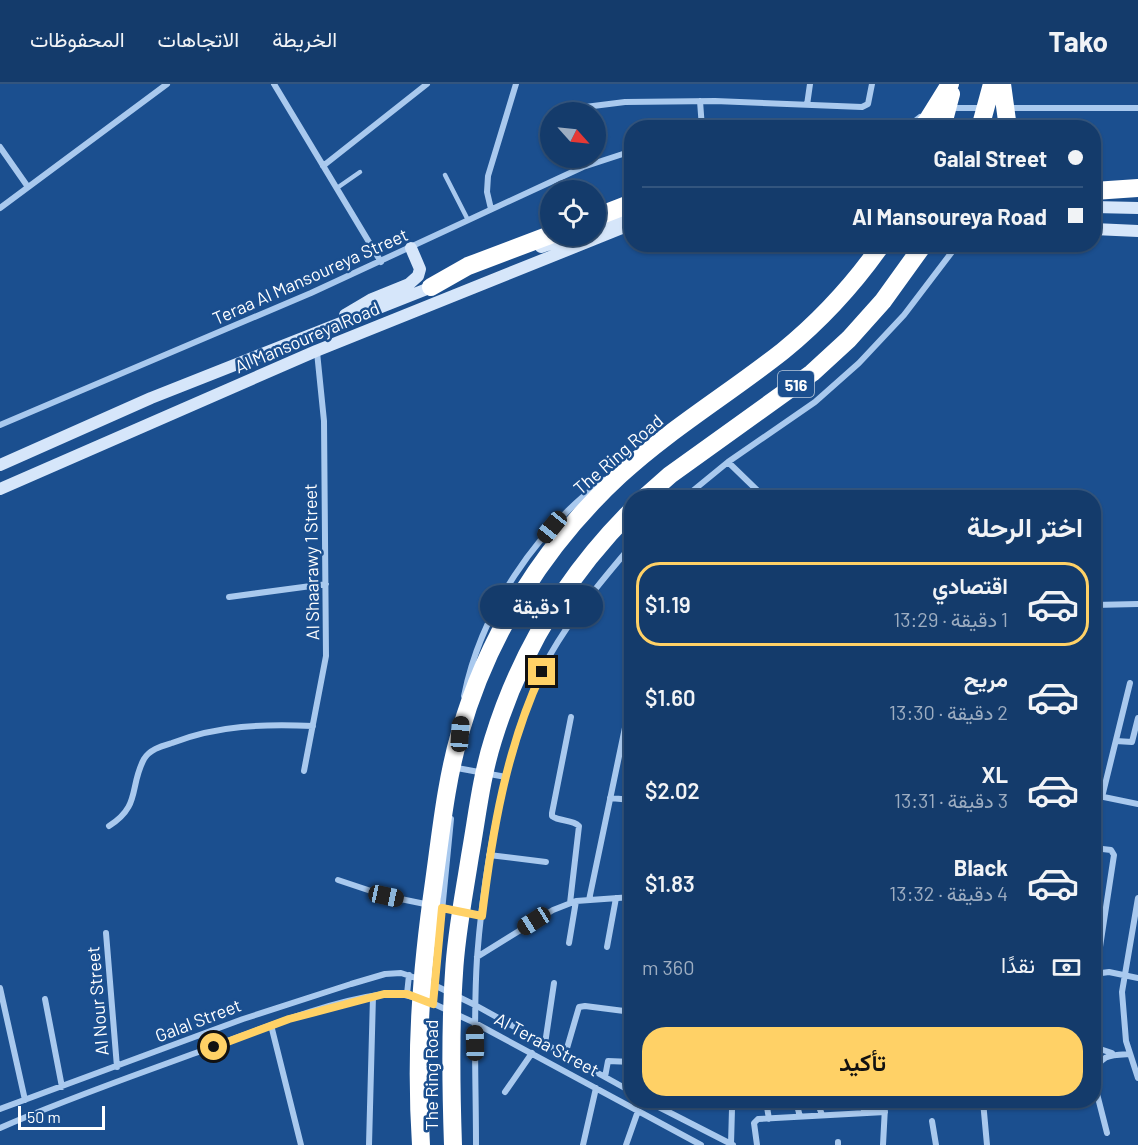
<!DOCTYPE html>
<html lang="ar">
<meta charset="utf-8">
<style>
:root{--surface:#143b6b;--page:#1d4271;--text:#f1f3f6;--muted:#9dadc1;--line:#33557e;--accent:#ffd166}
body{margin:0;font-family:Barlow,Vazirmatn,sans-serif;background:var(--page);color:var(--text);direction:rtl;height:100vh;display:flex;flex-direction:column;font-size:22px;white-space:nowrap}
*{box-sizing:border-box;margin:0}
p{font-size:20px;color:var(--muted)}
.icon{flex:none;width:33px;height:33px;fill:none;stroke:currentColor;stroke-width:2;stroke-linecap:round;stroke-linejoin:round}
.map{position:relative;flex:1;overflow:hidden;direction:ltr}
.panel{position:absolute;left:624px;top:406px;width:477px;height:618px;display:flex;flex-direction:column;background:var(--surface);border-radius:24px;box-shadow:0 2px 4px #0004,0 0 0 2px var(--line);direction:rtl}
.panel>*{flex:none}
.hud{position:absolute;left:624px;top:36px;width:477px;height:132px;border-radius:24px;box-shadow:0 2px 4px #0004,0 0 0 2px var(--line);direction:rtl;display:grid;align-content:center;height:132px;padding:0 18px;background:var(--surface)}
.needle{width:39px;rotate:117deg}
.controls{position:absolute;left:540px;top:18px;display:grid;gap:12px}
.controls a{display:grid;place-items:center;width:66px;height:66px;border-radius:50%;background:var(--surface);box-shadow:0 2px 4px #0004,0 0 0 2px var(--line);font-size:30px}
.scale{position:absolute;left:18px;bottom:15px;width:87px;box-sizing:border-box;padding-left:6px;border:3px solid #fff;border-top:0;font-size:16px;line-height:21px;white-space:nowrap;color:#fff;-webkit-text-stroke:4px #1b4f8f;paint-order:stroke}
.end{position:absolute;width:27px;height:27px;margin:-14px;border:8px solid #ffd166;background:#111;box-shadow:0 0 0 3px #111}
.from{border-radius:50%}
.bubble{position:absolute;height:42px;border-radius:21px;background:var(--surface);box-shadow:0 2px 4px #0004,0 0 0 2px var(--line);font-size:20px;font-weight:600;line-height:42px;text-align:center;direction:rtl}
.car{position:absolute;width:18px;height:36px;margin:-18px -9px;border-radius:8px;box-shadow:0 0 4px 2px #0007;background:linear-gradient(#222 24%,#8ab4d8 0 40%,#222 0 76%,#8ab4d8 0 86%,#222 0)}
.hud b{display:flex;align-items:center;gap:21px;height:57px;font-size:22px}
.hud b+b{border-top:2px solid var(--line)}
.hud i{width:15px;height:15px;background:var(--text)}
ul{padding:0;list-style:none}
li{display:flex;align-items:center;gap:18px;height:84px;margin:0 12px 9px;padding:0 6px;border:3px solid transparent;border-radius:24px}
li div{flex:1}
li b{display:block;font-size:22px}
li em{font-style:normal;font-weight:600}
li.current{border-color:var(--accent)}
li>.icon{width:54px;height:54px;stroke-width:1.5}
h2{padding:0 18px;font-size:27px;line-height:72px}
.pay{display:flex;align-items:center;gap:15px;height:66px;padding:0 18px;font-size:22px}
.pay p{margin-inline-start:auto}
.action{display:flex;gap:12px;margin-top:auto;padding:12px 18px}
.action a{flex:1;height:69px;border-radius:24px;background:var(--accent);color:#111;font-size:24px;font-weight:600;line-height:69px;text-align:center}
header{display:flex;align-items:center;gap:36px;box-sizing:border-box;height:84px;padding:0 30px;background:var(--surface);border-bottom:2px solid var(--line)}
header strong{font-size:28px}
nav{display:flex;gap:33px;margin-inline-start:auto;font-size:21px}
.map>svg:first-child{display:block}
</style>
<header>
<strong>Tako</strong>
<nav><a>الخريطة</a><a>الاتجاهات</a><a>المحفوظات</a></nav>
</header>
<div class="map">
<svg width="1138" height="1061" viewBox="0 0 1138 1061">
<rect width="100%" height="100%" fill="#1b4f8f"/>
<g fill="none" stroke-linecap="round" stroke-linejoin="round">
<!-- lane -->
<path stroke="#a9c9ee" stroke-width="4.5" d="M445,91L468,136
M337,104L360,88"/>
<!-- street -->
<path stroke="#a9c9ee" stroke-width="6" d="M274,0L381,178
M700,17L702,44
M807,21L810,0
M950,24H982
M1007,24H1138
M569,25L625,18L715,17L862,23L868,20L872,0
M906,44L920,33
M0,63L28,103
M323,82L427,0
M0,124L167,0
M491,125L487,108L488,92L516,0
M0,341L311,209L583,83L632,67
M728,378L760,409L770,414
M684,414L728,378L815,318L859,279L904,231L958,160
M229,513L326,500
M1094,521L1138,520
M464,612C481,528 535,447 604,396
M1116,657L1132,658L1138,634
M457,684L506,693
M304,687L326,572L324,337L317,268
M1094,711L1138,720
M1102,713L1130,599
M610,714L632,716
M109,742C141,722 129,703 144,675C150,665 162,662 172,659C218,641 264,640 313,642
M1094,764L1111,766L1114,771L1096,889
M489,771L546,778
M338,796L386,812L430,821
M1138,814L1122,908L1126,957L1138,994
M589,816L632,610
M570,819L579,742C572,735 560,738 552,732V729L571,633
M440,823L482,832
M106,849L117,983
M569,859L576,817
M607,863L616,814
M477,873L553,826L576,817L632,813
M1094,890L1109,888L1138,894
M432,900L475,921L632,1008
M0,904L25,1016
M407,910L409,891
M45,915L62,1003
M432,919L475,939L701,1061
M433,920L451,735
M271,941L301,1061
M1094,959L1099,948
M545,960L554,899
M1094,963L1112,969
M565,971L579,923L585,922L632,928
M1094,992C1100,970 1110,971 1130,970
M605,993L608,977L632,978
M1094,998L1107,1049
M505,1008L532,969
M647,1017L733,1061
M766,1017L769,1035
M796,1017L800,1033
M817,1017L822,1031
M859,1017L866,1029
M882,1017L885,1023L883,1061
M983,1017L987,1061
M0,1025L243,935L351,900L385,890L401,889L419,895
M932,1037L936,1061
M0,1044C68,1014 139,990 209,964C264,944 326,918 384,910C396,908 407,911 419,915
M731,1060L732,1025
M369,1061L373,912
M476,1061C476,999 473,936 477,874C482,809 492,744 509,681C520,644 531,605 550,571C573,531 602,496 632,461
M583,1061L596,1004
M626,1061L638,1027
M757,1061L754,1039L758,1035L885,1028
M838,1061V1058"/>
<!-- secondary -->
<path stroke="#d6e6fa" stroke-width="12" d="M1094,123L1138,124
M596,144L632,131
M1094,145L1138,147
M541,163L574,152
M345,231L372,215L409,200L418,192L420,185L411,164
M0,381L151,314L437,201
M0,405L316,267L632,140"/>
<!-- highway -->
<path stroke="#fff" stroke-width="18" d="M1094,107L1138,104
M596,133L632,119
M431,203L468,182L550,151
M644,414L670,391L812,289L849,255L883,217L924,160"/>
<!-- highway-bridge -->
<path stroke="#fff" stroke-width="18" d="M1002,0L1008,44
M920,44L927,37L950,0
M942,44L951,10
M980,44L992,0
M421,1061C415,969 421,889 434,798C441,748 446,697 460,649C488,550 545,460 620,391C670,345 730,309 783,267C821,236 854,200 882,160
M453,1061C451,1004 450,946 454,889C456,850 464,811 470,772C477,733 481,694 493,656C520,568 567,491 632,426"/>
</g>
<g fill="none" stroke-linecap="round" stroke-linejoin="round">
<!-- route -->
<path stroke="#ffd166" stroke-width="8" d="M214,963L289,935L384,910H407L433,920L442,824L482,832C492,749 506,665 542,588"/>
</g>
<g text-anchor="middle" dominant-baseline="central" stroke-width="5" stroke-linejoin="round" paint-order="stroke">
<!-- shield labels -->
<rect fill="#1b4f8f" stroke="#bbcadd" stroke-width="1.5" x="778" y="287" width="36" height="26" rx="4.5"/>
<g font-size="16" font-weight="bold" fill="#fff">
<text x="796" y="300">516</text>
</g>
<!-- street labels -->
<g font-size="18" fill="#fff" stroke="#1b4f8f">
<text transform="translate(310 192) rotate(-24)">Teraa Al Mansoureya Street</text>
<text transform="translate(307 253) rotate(-23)">Al Mansoureya Road</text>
<text transform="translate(618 370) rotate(-41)">The Ring Road</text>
<text transform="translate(311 478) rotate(-91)">Al Shaarawy 1 Street</text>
<text transform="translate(97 917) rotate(-95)">Al Nour Street</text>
<text transform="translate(198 936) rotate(-21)">Galal Street</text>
<text transform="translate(547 960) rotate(28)">Al Teraa Street</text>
<text transform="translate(431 991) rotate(-90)">The Ring Road</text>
</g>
</g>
</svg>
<div class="controls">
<a><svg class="needle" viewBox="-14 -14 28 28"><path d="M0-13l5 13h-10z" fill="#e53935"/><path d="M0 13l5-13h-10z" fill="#9dadc1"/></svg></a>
<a><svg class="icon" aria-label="locate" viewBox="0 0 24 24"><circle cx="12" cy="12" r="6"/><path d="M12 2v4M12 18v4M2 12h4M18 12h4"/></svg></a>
</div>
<div class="scale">50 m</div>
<i class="end from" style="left:214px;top:963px"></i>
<i class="end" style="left:542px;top:588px"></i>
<div class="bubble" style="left:480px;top:501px;width:123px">1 دقيقة</div>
<i class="car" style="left:552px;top:443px;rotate:219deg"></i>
<i class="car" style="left:460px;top:650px;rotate:4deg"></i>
<i class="car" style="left:386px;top:812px;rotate:102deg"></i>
<i class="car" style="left:534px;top:837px;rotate:238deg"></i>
<i class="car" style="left:475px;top:959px;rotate:359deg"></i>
<div class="hud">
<b><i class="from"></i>Galal Street</b>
<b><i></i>Al Mansoureya Road</b>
</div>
<section class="panel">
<h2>اختر الرحلة</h2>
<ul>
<li class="current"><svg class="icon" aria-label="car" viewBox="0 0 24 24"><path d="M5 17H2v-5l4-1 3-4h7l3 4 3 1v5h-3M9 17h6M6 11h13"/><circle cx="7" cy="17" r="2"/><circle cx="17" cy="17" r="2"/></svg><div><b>اقتصادي</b><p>1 دقيقة · 13:29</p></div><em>$1.19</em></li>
<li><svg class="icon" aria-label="car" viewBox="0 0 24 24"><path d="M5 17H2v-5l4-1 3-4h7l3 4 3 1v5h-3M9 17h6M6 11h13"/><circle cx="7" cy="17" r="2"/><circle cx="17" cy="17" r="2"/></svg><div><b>مريح</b><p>2 دقيقة · 13:30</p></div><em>$1.60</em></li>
<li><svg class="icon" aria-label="car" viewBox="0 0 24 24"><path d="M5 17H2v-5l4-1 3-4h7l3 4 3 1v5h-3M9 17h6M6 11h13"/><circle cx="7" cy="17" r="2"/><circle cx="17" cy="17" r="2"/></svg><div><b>XL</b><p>3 دقيقة · 13:31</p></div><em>$2.02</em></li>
<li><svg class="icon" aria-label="car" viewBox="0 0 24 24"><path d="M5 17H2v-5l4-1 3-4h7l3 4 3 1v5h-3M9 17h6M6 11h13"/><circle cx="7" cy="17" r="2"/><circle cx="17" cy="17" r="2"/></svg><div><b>Black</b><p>4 دقيقة · 13:32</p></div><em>$1.83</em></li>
</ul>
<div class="pay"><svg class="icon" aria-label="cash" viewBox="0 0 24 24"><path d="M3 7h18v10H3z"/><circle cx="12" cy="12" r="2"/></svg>نقدًا<p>360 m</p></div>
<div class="action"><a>تأكيد</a></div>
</section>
</div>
